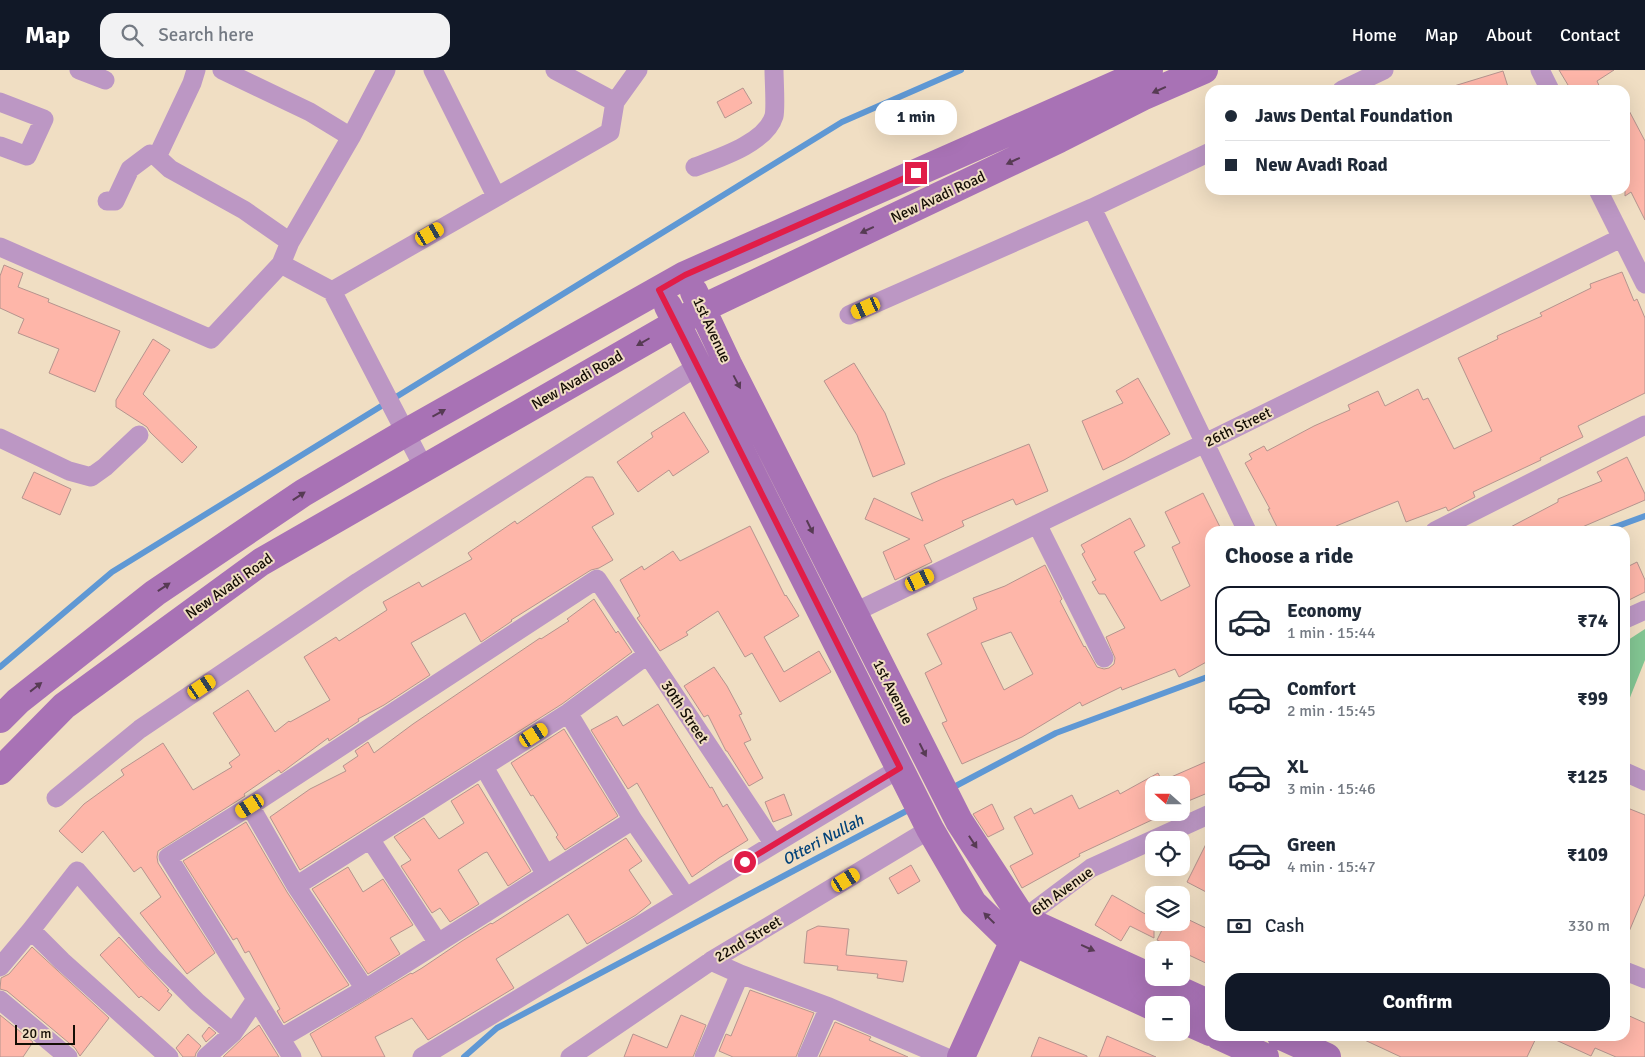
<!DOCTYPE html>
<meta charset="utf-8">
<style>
:root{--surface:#fff;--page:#f2f2f3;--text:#1f2937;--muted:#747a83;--line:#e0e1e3;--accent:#111827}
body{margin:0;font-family:Signika,sans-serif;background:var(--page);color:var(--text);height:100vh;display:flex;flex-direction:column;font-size:19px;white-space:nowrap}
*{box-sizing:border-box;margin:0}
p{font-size:16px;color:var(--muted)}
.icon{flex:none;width:28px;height:28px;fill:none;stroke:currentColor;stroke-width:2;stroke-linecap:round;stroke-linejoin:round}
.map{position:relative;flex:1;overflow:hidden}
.details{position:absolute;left:1205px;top:456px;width:425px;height:515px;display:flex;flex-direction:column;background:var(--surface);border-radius:15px;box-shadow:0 5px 20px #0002}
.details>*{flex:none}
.banner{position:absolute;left:1205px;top:15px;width:425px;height:110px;border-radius:15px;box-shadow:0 5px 20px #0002;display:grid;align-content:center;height:110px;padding:0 20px;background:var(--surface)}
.needle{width:32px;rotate:291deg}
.tools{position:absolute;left:1145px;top:706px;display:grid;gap:10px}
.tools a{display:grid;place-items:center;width:45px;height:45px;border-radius:10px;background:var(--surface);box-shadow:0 5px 20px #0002;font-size:25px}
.scale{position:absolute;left:15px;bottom:12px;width:60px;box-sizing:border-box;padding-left:5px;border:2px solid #140e05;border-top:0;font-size:14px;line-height:18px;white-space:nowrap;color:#140e05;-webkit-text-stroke:4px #f0dec3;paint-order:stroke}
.end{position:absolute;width:22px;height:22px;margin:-11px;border:6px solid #e11d48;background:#fff;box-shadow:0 0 0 2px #fff}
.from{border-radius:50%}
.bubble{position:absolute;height:35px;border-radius:15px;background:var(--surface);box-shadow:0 5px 20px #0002;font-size:16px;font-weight:700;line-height:35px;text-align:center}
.car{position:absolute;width:15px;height:30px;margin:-15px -8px;border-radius:6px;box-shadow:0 0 4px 1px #0007;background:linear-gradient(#f5c518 24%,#345 0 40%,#f5c518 0 76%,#345 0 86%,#f5c518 0)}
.banner b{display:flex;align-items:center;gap:18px;height:48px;font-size:19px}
.banner b+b{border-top:1px solid var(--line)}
.banner i{width:12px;height:12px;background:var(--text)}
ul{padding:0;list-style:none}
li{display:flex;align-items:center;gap:15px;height:70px;margin:0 10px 8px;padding:0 10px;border:2px solid transparent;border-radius:15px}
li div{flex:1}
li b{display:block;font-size:19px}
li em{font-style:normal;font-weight:700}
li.current{border-color:var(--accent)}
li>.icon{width:45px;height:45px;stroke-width:1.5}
h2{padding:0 20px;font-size:22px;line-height:60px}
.pay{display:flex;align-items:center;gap:12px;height:55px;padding:0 20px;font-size:19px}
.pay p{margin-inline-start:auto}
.action{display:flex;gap:10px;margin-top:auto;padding:10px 20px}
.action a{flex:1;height:58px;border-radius:15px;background:var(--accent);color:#fff;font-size:20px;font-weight:700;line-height:58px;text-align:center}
header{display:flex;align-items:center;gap:30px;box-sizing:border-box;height:70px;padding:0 25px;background:var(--accent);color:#fff}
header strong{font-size:24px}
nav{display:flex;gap:28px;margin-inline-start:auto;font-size:18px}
.search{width:350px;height:45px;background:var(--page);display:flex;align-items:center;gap:12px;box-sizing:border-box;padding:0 18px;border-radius:15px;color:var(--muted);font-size:19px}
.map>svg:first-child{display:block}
</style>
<header>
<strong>Map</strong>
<div class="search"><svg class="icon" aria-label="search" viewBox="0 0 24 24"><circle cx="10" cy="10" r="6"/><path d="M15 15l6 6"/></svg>Search here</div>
<nav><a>Home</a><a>Map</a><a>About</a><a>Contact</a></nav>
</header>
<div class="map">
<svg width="1645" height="987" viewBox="0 0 1645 987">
<rect width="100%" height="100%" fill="#f0dec3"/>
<!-- green -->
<path fill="#83c693" d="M1645,559V590L1625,640V572Z"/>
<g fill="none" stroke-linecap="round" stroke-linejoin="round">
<!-- stream -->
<path stroke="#5f98d4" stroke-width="6" d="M1604,461L1645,446
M0,597L112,502L842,52L961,0
M950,719L1056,663L1210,606
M464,987L497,958L912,738"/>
</g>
<!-- building -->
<path fill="#feb6a9" stroke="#b5948e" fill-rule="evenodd" d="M1559,0H1614L1597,11L1601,20H1571Z
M1503,1L1509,20H1454V16Z
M743,18L752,33L725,48L717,32Z
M1625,33L1645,71V150L1631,122L1625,126Z
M4,195L23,203L18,217L49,229L48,232L120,261L95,322L49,303L59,279L18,263L24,249L0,238V206Z
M1622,202L1634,231L1637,229L1645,248V323L1578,356L1583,367L1540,388L1541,390L1473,422L1475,427L1448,441L1446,437L1406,452L1398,431L1336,456L1339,461H1279L1268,439H1270L1245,393L1252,389L1249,384L1264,376L1267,381L1314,356L1350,340L1348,335L1378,321L1385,336L1418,319L1423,330L1428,328L1454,379L1492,361L1458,288L1498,269L1497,266L1542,246L1540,243L1591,218L1590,214Z
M153,269L170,280L143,324L197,377L182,393L150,362L147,357L116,337V330Z
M854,293L885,343L905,394L873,407L857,365L824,311Z
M1138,308L1170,364L1124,390L1103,400L1082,351L1123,333L1116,321Z
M684,342L709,382L673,406L669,400L638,422L617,392L653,367L651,363Z
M1029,374L1048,421L1016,435L1013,429L962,451L964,456L924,475L932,492L895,510L883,482L910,469L865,449L874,428L923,451L911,423L942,409Z
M1627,387L1645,424V430L1573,461H1503L1558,432V429L1602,411L1597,402Z
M34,402L71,419L60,445L22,428Z
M586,407H593L614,444L592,457L613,490L599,498L591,500L511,550L512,551L481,572L465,543L411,573L430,605L384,635L358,649L359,651L329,671L328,668L281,703L279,700L244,724L245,726L158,781L157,787L158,793L215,883L187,904L140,843L161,827L141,797L134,802L103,761L82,783L59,761L84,734L124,705L121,700L163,673L193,720L232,697L229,693L240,685L213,643L248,620L275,662L289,651L290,652L330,630L304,587L336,567L339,571L387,540L383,532L419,512L422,517L472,489L468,483L515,451L517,454Z
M1203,423L1222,461H1210V590L1179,607L1175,599L1122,620L1121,617L1082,636L1080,632L1022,667L962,694L942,653L947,651L925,603L942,594L927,564L977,539L973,528L1005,516L1045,495L1062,529L1060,531L1084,577L1085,576L1097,597L1104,599L1109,598L1114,594L1115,588L1106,567L1125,558L1105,524H1099L1092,512L1096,510L1082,484L1085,482L1081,475L1130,448L1145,476L1134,482L1161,531L1190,516L1172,477L1180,473L1165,442ZM1011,562L1033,604L1004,620L981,573Z
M750,456L785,526L786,525L799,546L764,567L784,602L819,581L831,602L780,632L752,583L745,587L718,541L686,562L688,565L660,581L637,548L640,546L620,510L642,496L644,500L673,481L680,491Z
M1637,492L1645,510V522L1625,532V498Z
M594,529L616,563L618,561L632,582L562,634L300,800L270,747L310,719L346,701L343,696L358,686L355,681L368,672L374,683L413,654L540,568L541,569L569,551L567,549Z
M714,597L727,616L742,644L739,645L751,670L744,673L763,708L749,716L727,681H726L708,645L704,647L684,616Z
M658,634L710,718L712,717L723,737L727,734L748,770L719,788L692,807L637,713L628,719L591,660L617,646L623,656Z
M564,659L618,746L565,780L556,767L558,765L533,725L531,726L511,693Z
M1210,690V722L1181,734V715H1154V742H1162L1154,746V749L1079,784L1080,786L1022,818L1010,796L1033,784L1014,747L1031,738L1034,744L1072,725L1079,739L1118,720L1120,724L1158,703L1162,711Z
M478,714L531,801L508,816L487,782L484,783L458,800L479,834L450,852L440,838L432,843L401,796L411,790L394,767L424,748L439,769L464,753L451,731Z
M784,724L792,745L773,752L765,732Z
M992,734L1004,759L988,767L973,744Z
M1625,737L1645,745V824L1625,871Z
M246,752L287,822L349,915L284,953L277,941L280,939L249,881L245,883L237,868L233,870L183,791Z
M1210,766V824L1187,812Z
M626,768L642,791L629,800L651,833L636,845L587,874L568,844L496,889L514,918L428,970L412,948L375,967L385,987H322L310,964L411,903L412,904L422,898L462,871L491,853L492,854Z
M911,795L920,811L898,824L889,808Z
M348,797L363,822L383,809L413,855L390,868L400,884L368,904L312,819Z
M1112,825L1154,849V868L1130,856L1121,871L1095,855Z
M1181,846L1210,860V895L1157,870L1166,852H1181Z
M818,856L849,859L846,885L907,891L903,912L877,908L878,904L837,900L838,896L804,893L807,861Z
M119,867L169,920L167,921L172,925L159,941L141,926L139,928L100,885Z
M32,877L109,948L80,986L75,978L7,921L0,919L1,908L9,904Z
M750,920L814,943L796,987H733L719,981L726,964L731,966Z
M1625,944L1645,953V987H1616L1595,978L1591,986L1547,966H1625Z
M0,945L33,972L23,987H0Z
M681,945L706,955L693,987H624L633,964L667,978Z
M835,952L871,967L869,970L908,987H819Z
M259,955L279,987H223L245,966Z
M209,957L216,963L206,972L202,966Z
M188,964L201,976L196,983L195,987H183L176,978Z
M1107,966L1156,987H1099Z
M1356,966H1537L1527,987H1401Z
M1039,967L1087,986V987H1031Z"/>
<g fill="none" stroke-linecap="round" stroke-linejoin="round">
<!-- street -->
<path stroke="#bc97c4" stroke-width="19" d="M79,0L105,10
M222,0L310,42L351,67
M433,0L496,126
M555,0L615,32
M1540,0L1550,20
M1342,20L1384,0
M0,32L44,49L27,86L0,76
M157,87L192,13L196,0
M695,97C719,88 766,73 774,46C776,38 774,10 774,0
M1598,120L1645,214
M107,131H115L130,99L150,84L157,87L170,99L244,140L290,172
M1092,138L1247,461
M0,177L211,269L281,194L290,172L351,67L386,0
M281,194L332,221L424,398
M332,221L610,62L615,32L638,0
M849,245L1092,138L1210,82
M0,368L69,401L91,407L105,397L139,365
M1037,454L1104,588
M1435,461L1645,355
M853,543L1205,373L1621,168
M1625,549L1645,540
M568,643L633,750L686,827
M484,697L546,805
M1625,702L1645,711
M56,728L140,659L358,512L698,296
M250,736L296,816L365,919
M370,769L438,873
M296,816L568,643L647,585
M1023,849L1091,798L1210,744
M31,860L62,891L169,987
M711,891L740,904L829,937L945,987
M0,897L31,860L77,801L153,888L197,932L233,963
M1625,901L1645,909
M0,930L68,987
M281,968L365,919L633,750
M206,987L233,963L256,929
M292,987L168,787L250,736L597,509L774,774
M422,987L900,698
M570,987L711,891L930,759
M704,987L740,904
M807,987L829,937"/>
<!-- secondary -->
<path stroke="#a872b5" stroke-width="28" d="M694,222L728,294L959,751L1023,849L1210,934
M668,236L930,759L973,833L1013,872L1154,937
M0,649L18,631L155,523L303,423L405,363L685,205L1149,0
M0,701L64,636L261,492L703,238L1059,69L1142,27L1204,0
M1181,949L1210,962
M1219,966L1265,987
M1281,966L1327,987
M961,987L1021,855"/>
</g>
<!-- one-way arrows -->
<defs><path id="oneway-solid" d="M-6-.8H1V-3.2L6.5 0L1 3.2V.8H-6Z" transform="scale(1.25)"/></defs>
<g fill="#573b54">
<use href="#oneway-solid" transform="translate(1159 20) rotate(156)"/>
<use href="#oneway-solid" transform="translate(1013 91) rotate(155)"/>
<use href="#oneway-solid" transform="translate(867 160) rotate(155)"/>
<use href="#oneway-solid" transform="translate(643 272) rotate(150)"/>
<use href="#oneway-solid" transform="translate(737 312) rotate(62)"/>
<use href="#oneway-solid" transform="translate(439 343) rotate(-29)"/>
<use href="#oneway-solid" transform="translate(299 426) rotate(-33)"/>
<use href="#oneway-solid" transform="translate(810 457) rotate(64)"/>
<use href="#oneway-solid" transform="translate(164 517) rotate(-34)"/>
<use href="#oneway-solid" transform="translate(36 617) rotate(-38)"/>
<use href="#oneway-solid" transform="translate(923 680) rotate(63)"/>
<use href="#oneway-solid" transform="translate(973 772) rotate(57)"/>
<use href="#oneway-solid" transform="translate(989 848) rotate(-136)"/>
<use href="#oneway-solid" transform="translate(1088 878) rotate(24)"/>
</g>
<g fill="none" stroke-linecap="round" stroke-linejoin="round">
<!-- route -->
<path stroke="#e11d48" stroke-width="6" d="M745,792L900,698L659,220L685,205L916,103"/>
</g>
<g text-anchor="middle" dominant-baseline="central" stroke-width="4" stroke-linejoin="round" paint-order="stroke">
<!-- street labels -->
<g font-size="15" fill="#140e05" stroke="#f0dec3">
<text transform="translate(938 127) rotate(-25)">New Avadi Road</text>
<text transform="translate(712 260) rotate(65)">1st Avenue</text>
<text transform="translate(577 310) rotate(-30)">New Avadi Road</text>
<text transform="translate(1238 357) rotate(-26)">26th Street</text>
<text transform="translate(229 516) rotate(-35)">New Avadi Road</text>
<text transform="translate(893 622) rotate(63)">1st Avenue</text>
<text transform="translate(685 642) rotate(56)">30th Street</text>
<text transform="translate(1062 821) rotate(-36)">6th Avenue</text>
<text transform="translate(748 869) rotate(-31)">22nd Street</text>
</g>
<!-- water labels -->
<g font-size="16" font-style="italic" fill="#004178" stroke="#f0dec3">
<text transform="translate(823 770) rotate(-28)">Otteri Nullah</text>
</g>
</g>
</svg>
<div class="tools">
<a><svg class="needle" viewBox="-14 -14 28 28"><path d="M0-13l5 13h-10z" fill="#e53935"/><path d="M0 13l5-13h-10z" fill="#747a83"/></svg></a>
<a><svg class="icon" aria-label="locate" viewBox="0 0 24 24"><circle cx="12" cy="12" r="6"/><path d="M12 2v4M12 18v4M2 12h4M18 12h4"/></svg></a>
<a><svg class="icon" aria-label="layers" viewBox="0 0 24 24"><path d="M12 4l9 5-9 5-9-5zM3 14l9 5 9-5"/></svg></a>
<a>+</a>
<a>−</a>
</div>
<div class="scale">20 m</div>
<i class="end from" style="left:745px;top:792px"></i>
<i class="end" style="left:916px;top:103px"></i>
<div class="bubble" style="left:875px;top:30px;width:82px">1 min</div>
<i class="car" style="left:430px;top:164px;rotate:60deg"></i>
<i class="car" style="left:866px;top:238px;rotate:246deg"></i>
<i class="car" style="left:920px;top:510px;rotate:64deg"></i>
<i class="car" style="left:202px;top:617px;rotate:56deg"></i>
<i class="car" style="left:534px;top:665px;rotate:58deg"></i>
<i class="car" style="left:250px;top:736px;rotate:238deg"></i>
<i class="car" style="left:846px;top:810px;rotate:59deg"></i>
<div class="banner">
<b><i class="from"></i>Jaws Dental Foundation</b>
<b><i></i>New Avadi Road</b>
</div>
<section class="details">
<h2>Choose a ride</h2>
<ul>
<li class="current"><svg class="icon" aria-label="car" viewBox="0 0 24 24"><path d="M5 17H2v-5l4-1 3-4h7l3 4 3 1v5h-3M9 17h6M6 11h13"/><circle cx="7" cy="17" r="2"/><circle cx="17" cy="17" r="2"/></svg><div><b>Economy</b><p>1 min · 15:44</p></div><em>₹74</em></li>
<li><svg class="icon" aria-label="car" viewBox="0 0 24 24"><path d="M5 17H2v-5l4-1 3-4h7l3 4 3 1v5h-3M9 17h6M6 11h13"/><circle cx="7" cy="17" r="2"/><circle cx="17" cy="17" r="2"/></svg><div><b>Comfort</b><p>2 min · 15:45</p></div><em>₹99</em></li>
<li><svg class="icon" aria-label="car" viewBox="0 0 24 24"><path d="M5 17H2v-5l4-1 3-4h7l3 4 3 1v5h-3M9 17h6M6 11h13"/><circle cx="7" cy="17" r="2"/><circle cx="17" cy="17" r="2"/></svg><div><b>XL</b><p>3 min · 15:46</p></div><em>₹125</em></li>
<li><svg class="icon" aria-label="car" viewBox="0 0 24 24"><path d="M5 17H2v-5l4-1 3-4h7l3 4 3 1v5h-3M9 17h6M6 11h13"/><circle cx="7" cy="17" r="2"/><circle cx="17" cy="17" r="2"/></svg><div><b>Green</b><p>4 min · 15:47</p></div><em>₹109</em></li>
</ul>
<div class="pay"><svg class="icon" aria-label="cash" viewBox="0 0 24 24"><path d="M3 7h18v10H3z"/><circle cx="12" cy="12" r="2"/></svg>Cash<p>330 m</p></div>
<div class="action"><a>Confirm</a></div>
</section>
</div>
